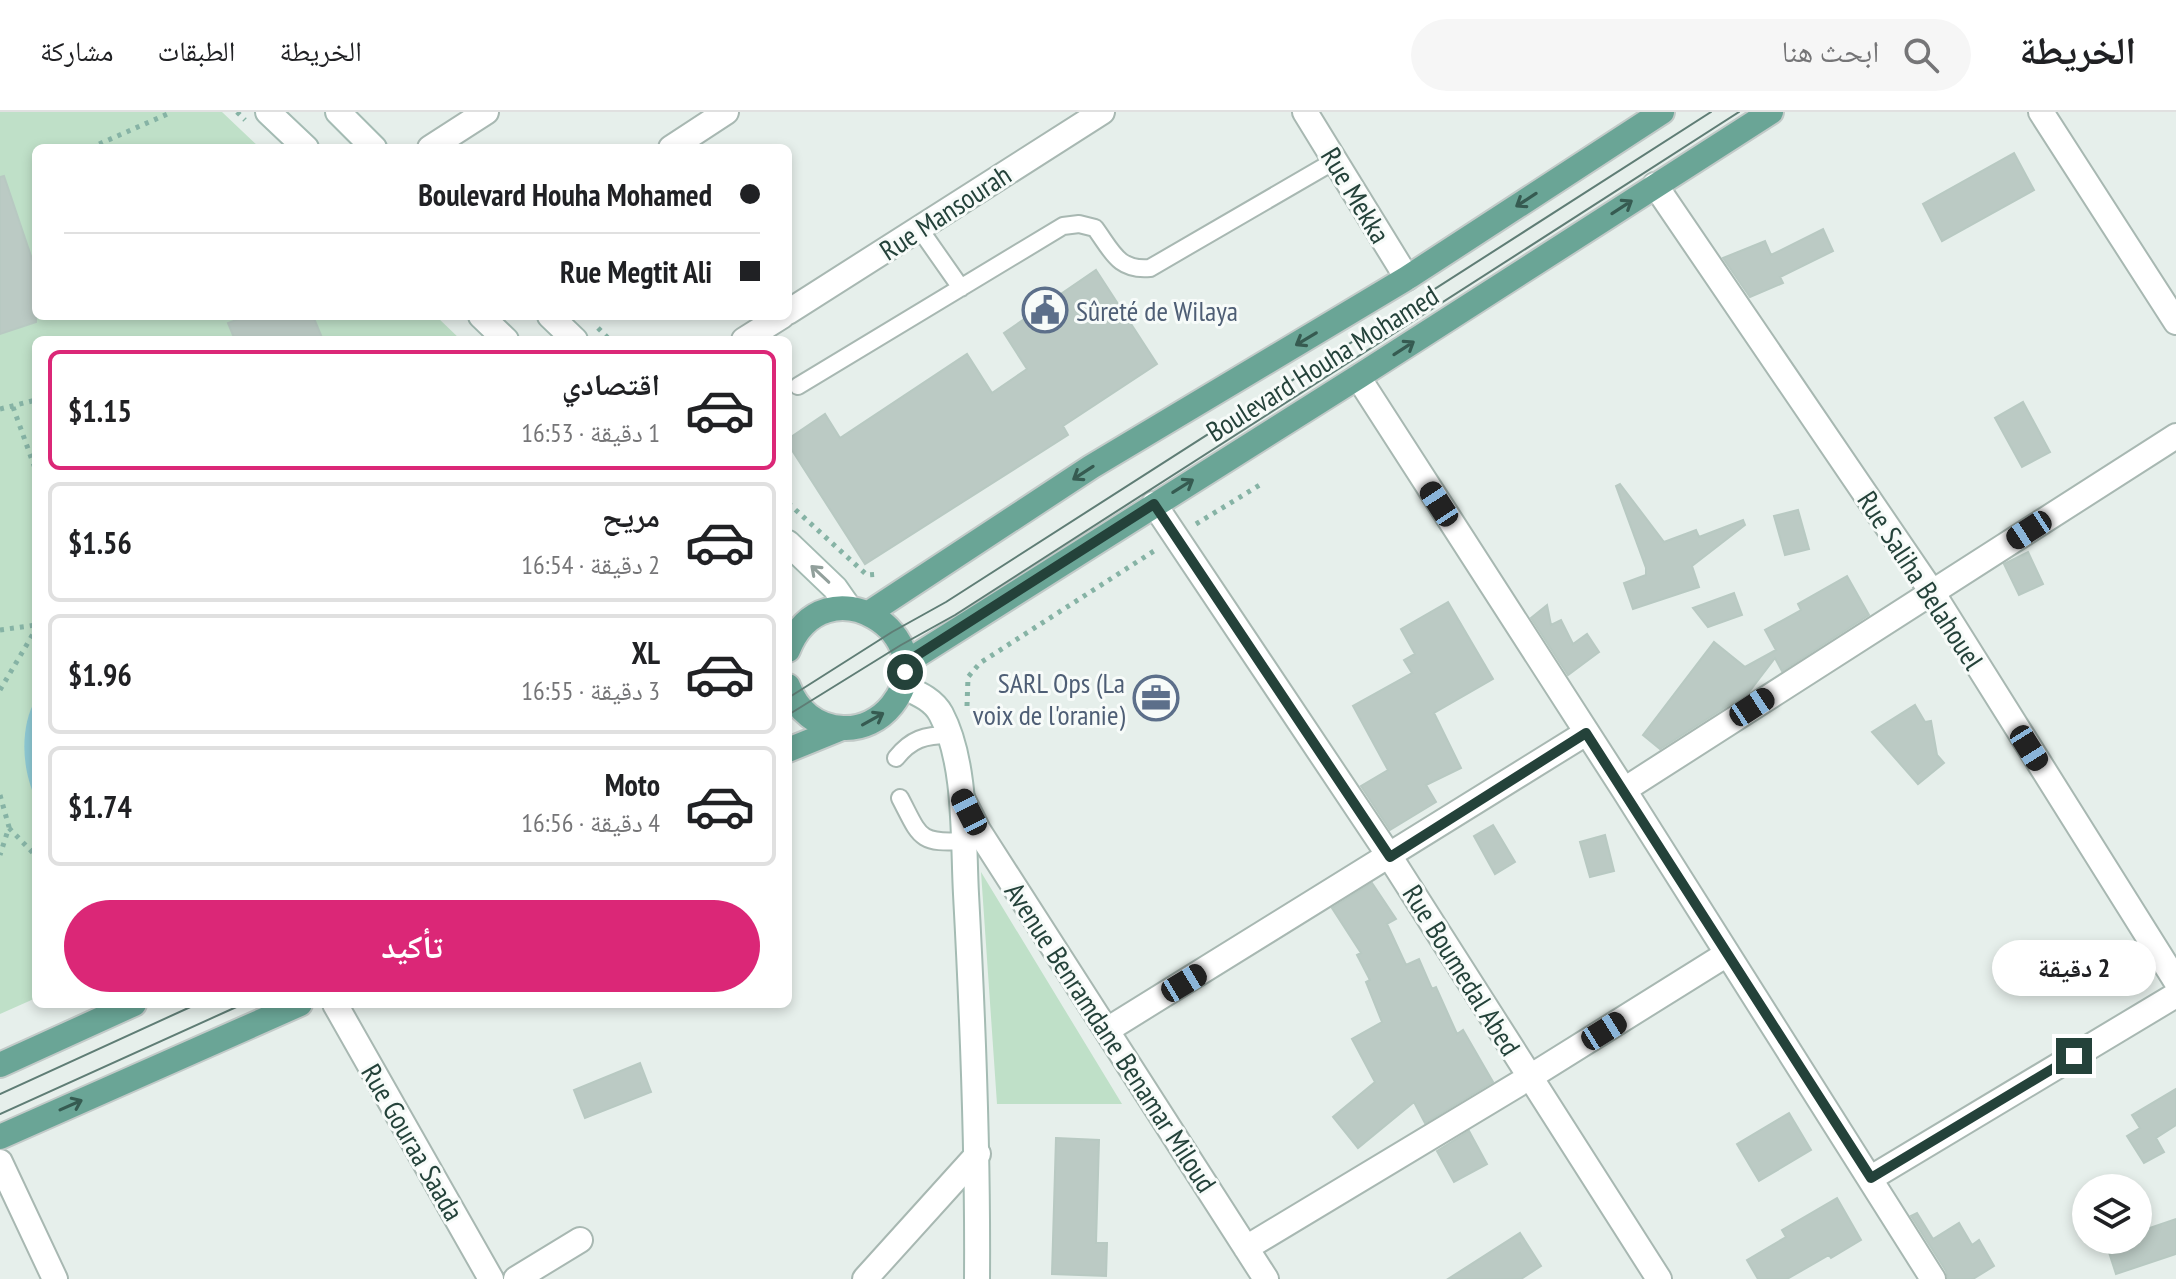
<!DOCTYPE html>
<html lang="ar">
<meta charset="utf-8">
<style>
:root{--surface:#fff;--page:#f6f6f6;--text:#202124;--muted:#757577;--line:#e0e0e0;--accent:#db2777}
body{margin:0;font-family:"PT Sans Narrow","Noto Naskh Arabic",sans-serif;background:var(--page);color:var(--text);direction:rtl;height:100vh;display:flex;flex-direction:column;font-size:30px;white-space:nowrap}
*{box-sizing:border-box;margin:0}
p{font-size:26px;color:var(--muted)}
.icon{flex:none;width:44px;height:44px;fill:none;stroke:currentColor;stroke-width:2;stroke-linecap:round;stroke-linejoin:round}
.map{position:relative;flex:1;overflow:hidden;direction:ltr}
.sheet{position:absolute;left:32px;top:224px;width:760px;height:672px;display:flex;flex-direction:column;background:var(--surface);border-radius:12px;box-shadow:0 4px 12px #0003;direction:rtl}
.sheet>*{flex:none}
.hud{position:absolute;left:32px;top:32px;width:760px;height:176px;border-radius:12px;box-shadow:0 4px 12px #0003;direction:rtl;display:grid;align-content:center;height:176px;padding:0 32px;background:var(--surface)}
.fabs{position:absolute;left:2072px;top:1062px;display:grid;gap:16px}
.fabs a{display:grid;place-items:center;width:80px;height:80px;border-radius:50%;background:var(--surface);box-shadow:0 4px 12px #0003;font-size:40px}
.end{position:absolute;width:36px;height:36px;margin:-18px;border:10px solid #24423a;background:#fff;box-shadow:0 0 0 4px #fff}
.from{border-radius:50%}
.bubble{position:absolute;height:56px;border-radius:28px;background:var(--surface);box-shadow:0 4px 12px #0003;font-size:26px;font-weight:700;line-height:56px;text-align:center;direction:rtl}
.car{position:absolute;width:24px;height:48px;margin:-24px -12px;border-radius:10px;box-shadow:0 0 6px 2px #0007;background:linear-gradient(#222 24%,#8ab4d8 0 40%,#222 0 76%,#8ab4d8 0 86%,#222 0)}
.hud b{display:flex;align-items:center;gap:28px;height:76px;font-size:30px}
.hud b+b{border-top:2px solid var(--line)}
.hud i{width:20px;height:20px;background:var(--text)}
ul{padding:14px 0 0;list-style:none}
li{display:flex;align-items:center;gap:24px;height:120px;margin:0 16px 12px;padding:0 16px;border:4px solid var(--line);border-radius:12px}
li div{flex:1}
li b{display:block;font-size:30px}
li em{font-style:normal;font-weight:700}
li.active{border-color:var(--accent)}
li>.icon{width:72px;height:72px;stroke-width:1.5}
.primary-button{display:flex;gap:16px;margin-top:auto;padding:16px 32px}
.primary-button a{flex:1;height:92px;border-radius:48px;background:var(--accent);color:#fff;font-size:32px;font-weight:700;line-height:92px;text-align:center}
header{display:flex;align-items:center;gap:48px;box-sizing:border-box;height:112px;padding:0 40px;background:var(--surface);border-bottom:2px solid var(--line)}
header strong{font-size:38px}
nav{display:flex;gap:44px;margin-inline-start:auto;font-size:28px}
.search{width:560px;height:72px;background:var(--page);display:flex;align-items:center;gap:20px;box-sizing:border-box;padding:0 28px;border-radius:44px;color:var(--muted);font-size:30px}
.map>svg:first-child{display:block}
</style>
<header>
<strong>الخريطة</strong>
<div class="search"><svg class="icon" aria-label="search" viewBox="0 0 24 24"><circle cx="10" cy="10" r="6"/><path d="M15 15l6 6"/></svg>ابحث هنا</div>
<nav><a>الخريطة</a><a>الطبقات</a><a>مشاركة</a></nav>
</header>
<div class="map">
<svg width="2176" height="1167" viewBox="0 0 2176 1167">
<rect width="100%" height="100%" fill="#e6efeb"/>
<!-- green -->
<path fill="#bfe0c8" d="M0,0H222L260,36H36V204H436L461,228H36V886L0,902Z
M981,760L1122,992H997Z"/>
<!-- water -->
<path fill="#8ec9d4" d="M36,587V687C22,659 19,615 36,587Z"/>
<!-- building -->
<path fill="#bbcac4" stroke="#b8c9c2" stroke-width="2" d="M2014,41L2034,78L1942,129L1923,92Z
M4,64L36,159V210L0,222V65Z
M1823,117L1833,139L1780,165L1783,171L1750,185L1723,146L1765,129L1771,143Z
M1096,158L1157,252L1063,314L1068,323L865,452L788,332V327L825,302L840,326L967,242L992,281L1027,257L1004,221Z
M247,204H313L323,228H235L228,211Z
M2023,290L2050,340L2022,355L1995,306Z
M1620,372L1664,430L1696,418L1699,425L1743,408L1745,413L1692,454L1699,475L1633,497L1624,471L1646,463V456L1616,374Z
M1798,398L1809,437L1785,443L1774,404Z
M2028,440L2043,472L2019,483L2004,452Z
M1847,464L1869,503L1782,559L1775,546L1749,580L1660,637L1643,623L1714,530L1745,555L1776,538L1765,518L1801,498L1798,492Z
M1734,481L1742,503L1708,515L1693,496Z
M1448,490L1493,567L1434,601L1461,656L1426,673L1436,690L1390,718L1361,674L1388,658L1353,594L1412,561L1404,548L1415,542L1401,517Z
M1547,493L1551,513L1561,508L1573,532L1587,522L1599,540L1568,563L1531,506Z
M1915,593L1925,610L1931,609L1937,643L1944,651L1918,672L1872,620Z
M1493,713L1515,750L1495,762L1474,724Z
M1605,723L1614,759L1590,765L1580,730Z
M1372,771L1396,807L1387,812L1406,853L1419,847L1432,877L1436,875L1457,922L1463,918L1493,970L1425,1011L1414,990L1358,1036L1333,1005L1375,970L1352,927L1382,910L1366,870L1370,868L1357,843L1361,841L1332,796Z
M640,951L651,980L585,1006L574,978Z
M2176,977V1013L2156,1026L2164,1040L2144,1051L2127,1024L2140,1016L2132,1003Z
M1789,1001L1811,1038L1759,1069L1737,1032Z
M1469,1019L1487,1052L1454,1070L1437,1039Z
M1056,1026L1099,1028L1096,1131H1107L1106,1164L1052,1162Z
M1837,1086L1861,1128L1831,1146L1829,1143L1787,1167H1758L1747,1148L1786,1125L1782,1118Z
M1917,1101L1933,1127L1959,1111L1972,1133L1979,1128L1994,1154L1973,1167H1948L1946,1159L1911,1104Z
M2176,1107V1142L2116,1162L2105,1128H2138V1120Z
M1520,1121L1541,1154L1521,1167H1448Z"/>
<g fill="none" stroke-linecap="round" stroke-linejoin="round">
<!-- service casing -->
<g stroke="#a8b8b2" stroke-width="20">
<path id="service" d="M919,116L961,176
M798,274L1063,114L1079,112L1095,116C1112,139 1118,159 1150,156L1336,48
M896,646C911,627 925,623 949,623
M900,686C920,724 918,732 963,729"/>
</g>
<!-- minor casing -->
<g stroke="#a8b8b2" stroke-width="28">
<path id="minor" d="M1305,0L1407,166
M2041,0L2176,210
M430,36L486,0
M671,36L726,0
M1655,73L1932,480L2176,869
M788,200L1102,0
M744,228L782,204
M1358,265L1624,678L1933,1167
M1154,392L1390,745L1659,1167
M1624,678L2176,324
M962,686L978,718L1266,1167
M335,892L491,1167
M1107,918L1586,621
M0,1050L55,1167
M1871,1066L2176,883
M1246,1136L1530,965L1727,842
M516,1167L580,1128"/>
</g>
<!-- tertiary casing -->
<g stroke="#a8b8b2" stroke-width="28">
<path id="tertiary" d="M865,1167L978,1042"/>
</g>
<!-- secondary casing -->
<g stroke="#a4bbb3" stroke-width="28">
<path id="secondary" d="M268,0L306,36
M338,0L374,36
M481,204L506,228
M550,204L575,228
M788,431L835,476L849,496
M902,574C917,581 933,587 941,602C967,651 963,727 966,782C973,911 978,1038 977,1167"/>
</g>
<!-- primary casing -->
<g stroke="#c2cac8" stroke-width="28">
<path id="primary" d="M869,501L1091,355L1407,166L1662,0
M788,538C824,447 947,523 892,593C880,608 862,617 843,616C816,615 797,598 788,574
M905,551L1358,265L1771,0
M788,638L842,616
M0,953L134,892
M0,1025L300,892"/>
</g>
<!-- path -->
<path stroke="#86b3a5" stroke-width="5" stroke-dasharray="4 6" stroke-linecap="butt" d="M237,0L245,8
M90,36L172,0
M598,216L610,228
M13,295L36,359
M0,297L36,288
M788,391L867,463L879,462
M1196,412L1263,371
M0,518L36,513
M0,578L36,517
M967,594L968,565L980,551L1157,437
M0,683L9,715L0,743
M9,716L36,744"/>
<!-- service -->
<use href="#service" stroke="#fff" stroke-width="16"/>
<!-- minor -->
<use href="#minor" stroke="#fff" stroke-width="24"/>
<!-- tertiary -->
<use href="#tertiary" stroke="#fff" stroke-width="24"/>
<!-- secondary -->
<use href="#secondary" stroke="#fff" stroke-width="24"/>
<!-- primary -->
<use href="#primary" stroke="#6aa596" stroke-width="24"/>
<!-- tram -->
<path stroke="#5f7d75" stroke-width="2" d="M788,586L892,520L946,490L1711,0
M788,603L901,533L955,503L1739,0
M0,982L197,892
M0,1002L243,892"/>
</g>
<!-- one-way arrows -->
<defs><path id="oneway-shaft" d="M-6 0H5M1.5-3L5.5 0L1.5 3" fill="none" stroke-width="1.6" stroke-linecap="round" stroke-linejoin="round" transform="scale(2)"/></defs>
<g stroke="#365b51">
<use href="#oneway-shaft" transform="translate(1526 88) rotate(147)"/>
<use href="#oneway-shaft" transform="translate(1622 95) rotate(-33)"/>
<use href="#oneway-shaft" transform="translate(1306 227) rotate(149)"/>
<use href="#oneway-shaft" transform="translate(1404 236) rotate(-33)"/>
<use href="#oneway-shaft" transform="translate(1083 361) rotate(147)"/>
<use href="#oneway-shaft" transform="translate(1183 374) rotate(-32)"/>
<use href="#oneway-shaft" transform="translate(873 607) rotate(-29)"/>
<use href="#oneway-shaft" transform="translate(71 993) rotate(-24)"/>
</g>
<use stroke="#92a09c" href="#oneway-shaft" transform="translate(820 462) rotate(-137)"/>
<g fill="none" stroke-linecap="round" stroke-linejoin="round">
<!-- route -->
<path stroke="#24423a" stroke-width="10" d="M905,560V551L1154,392L1390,745L1586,621L1871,1066L2074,944"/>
</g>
<!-- icons -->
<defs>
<g id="civic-ring" transform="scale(2.3)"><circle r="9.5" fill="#f7fbf9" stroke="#5c6f8a" stroke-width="1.5"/><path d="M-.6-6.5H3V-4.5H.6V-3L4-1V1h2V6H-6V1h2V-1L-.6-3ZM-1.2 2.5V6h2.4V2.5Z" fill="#5c6f8a"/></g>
<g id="office-ring" transform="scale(2.3)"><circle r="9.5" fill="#f7fbf9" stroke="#5c6f8a" stroke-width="1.5"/><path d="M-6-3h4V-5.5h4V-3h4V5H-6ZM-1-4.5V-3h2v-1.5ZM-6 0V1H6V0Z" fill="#5c6f8a"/></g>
</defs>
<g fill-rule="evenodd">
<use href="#civic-ring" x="1045" y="198"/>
<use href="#office-ring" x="1156" y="586"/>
</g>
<g text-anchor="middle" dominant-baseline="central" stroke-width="6" stroke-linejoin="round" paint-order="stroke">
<!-- street labels -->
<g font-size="28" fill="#24423a" stroke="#f7fbf9">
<text transform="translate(1356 83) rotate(59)">Rue Mekka</text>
<text transform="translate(945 100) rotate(-33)">Rue Mansourah</text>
<text transform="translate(1322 251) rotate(-32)">Boulevard Houha Mohamed</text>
<text transform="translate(1921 468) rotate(57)">Rue Saliha Belahouel</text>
<text transform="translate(1462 858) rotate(58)">Rue Boumedal Abed</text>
<text transform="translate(1111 925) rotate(57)">Avenue Benramdane Benamar Miloud</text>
<text transform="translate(413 1030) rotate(60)">Rue Gouraa Saada</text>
</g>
<!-- service labels -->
<g font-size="28" fill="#4e5e75" stroke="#f7fbf9" text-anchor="start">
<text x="1076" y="198">Sûreté de Wilaya</text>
<text x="1125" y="570" text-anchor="end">SARL Ops (La<tspan x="1125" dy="32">voix de l'oranie)</tspan></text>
</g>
</g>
</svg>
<div class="fabs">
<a><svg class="icon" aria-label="layers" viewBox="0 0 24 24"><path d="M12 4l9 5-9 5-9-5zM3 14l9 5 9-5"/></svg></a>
</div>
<i class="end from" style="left:905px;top:560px"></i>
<i class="end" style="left:2074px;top:944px"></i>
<div class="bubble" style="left:1992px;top:828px;width:164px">2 دقيقة</div>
<i class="car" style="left:1439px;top:392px;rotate:327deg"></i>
<i class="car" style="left:2029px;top:418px;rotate:237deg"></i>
<i class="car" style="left:1752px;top:595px;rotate:57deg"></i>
<i class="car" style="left:2029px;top:636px;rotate:148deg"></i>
<i class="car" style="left:969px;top:700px;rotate:333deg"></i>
<i class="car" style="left:1184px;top:871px;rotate:59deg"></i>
<i class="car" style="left:1604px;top:919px;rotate:58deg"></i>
<div class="hud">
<b><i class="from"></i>Boulevard Houha Mohamed</b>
<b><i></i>Rue Megtit Ali</b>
</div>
<section class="sheet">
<ul>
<li class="active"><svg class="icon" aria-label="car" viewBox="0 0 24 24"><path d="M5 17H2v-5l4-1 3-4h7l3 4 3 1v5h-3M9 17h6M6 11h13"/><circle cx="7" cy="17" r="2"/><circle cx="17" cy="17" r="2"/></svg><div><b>اقتصادي</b><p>1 دقيقة · 16:53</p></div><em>$1.15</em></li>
<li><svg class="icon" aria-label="car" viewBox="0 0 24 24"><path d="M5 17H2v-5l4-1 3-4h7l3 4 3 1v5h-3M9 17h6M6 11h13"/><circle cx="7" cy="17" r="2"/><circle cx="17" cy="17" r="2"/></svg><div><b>مريح</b><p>2 دقيقة · 16:54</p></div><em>$1.56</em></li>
<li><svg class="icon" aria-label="car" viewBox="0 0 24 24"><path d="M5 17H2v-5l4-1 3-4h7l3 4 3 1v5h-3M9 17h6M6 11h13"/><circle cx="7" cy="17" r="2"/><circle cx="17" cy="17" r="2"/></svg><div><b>XL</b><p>3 دقيقة · 16:55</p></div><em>$1.96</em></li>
<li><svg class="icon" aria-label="car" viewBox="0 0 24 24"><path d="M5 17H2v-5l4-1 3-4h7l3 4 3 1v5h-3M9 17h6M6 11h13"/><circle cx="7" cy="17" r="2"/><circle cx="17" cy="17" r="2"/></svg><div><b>Moto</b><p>4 دقيقة · 16:56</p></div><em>$1.74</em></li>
</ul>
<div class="primary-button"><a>تأكيد</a></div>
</section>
</div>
